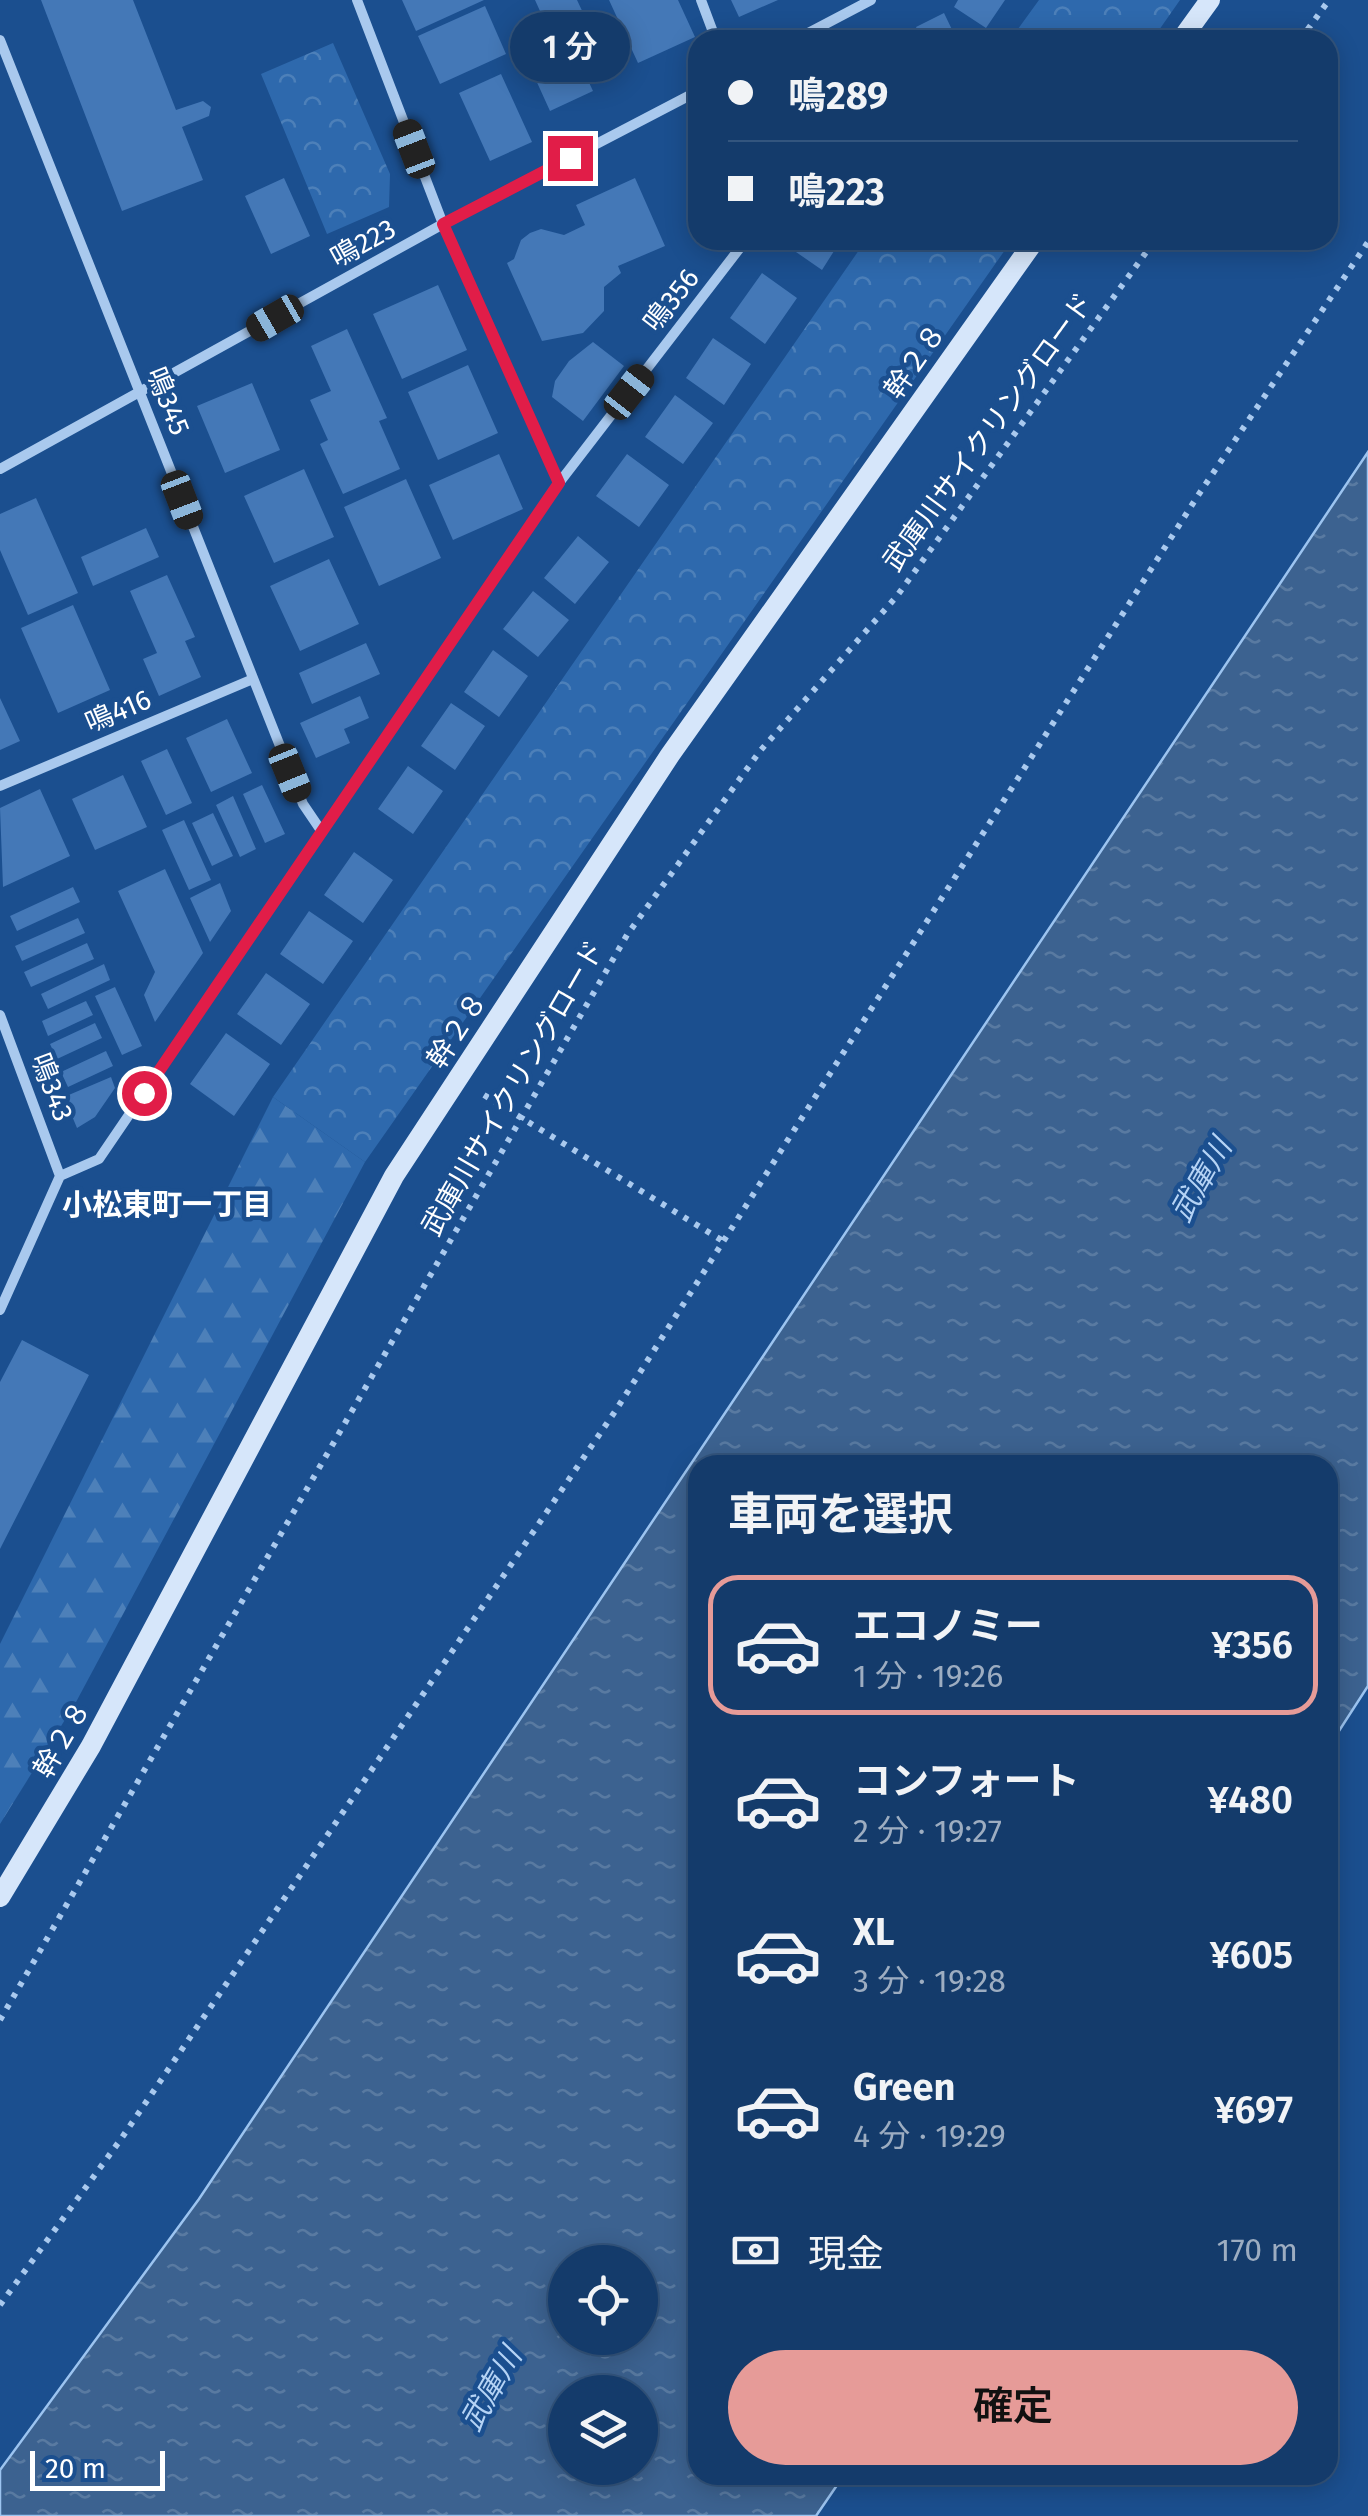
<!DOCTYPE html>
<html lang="ja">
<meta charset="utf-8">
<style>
:root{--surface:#143b6b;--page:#1d4271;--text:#f1f3f6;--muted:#9dadc1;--line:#33557e;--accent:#e69b98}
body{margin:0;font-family:"Fira Sans","Noto Sans JP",sans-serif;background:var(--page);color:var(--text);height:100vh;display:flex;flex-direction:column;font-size:38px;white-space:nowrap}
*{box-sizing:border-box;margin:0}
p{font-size:32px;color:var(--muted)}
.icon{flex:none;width:55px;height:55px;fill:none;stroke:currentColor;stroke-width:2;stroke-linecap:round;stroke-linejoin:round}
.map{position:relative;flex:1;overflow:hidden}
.details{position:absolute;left:688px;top:1455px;width:650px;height:1030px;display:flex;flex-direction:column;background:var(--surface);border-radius:30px;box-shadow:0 5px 25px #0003,0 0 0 2px var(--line)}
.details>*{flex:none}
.top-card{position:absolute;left:688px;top:30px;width:650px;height:220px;border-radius:30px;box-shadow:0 5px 25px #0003,0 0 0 2px var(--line);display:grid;align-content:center;height:220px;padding:0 40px;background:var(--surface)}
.buttons{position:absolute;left:548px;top:2245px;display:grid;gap:20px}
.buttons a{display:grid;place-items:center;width:110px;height:110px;border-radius:50%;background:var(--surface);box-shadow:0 5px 25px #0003,0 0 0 2px var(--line);font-size:50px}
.scale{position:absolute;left:30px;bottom:25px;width:135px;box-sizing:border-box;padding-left:10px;border:5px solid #fff;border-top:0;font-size:28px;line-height:35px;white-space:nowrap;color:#fff;-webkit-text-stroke:8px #1b4f8f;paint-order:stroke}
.end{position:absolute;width:45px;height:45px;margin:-22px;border:12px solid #e11d48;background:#fff;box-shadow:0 0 0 5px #fff}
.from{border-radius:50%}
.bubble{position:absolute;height:70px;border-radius:35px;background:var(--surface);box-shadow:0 5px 25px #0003,0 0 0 2px var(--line);font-size:32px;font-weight:600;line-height:70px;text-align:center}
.car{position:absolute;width:30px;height:60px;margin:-30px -15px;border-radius:12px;box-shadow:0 0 8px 2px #0007;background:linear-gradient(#222 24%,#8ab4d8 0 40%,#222 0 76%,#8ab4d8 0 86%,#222 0)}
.top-card b{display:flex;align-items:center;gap:35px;height:95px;font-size:38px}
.top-card b+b{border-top:2px solid var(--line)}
.top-card i{width:25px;height:25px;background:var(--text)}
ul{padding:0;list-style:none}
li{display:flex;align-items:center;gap:30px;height:140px;margin:0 20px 15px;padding:0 20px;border:5px solid transparent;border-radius:30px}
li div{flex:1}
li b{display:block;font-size:38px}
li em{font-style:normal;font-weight:600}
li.selected{border-color:var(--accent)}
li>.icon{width:90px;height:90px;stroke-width:1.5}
h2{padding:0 40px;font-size:45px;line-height:120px}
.pay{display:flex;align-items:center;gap:25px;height:110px;padding:0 40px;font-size:38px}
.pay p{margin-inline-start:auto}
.action{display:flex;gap:20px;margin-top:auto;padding:20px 40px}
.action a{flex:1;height:115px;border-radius:60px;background:var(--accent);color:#111;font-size:40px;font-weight:600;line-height:115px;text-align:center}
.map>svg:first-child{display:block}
</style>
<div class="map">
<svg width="1368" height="2516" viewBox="0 0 1368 2516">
<defs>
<pattern id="forest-firs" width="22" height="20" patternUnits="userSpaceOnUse" patternTransform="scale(2.5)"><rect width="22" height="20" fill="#2e69ad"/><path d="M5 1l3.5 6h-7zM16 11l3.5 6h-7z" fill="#4d80b9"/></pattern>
<pattern id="park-crowns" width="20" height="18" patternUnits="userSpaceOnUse" patternTransform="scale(2.5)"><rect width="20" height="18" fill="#2e69ad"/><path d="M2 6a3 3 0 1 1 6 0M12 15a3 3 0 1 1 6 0" fill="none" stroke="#4d80b9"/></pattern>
<pattern id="water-ripples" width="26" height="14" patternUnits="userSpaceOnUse" patternTransform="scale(2.5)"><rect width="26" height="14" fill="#3c6290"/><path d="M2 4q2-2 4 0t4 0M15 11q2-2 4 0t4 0" fill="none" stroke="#597aa1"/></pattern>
</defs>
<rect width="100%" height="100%" fill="#1b4f8f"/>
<!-- forest -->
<path fill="url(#forest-firs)" d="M273,1097L365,1162L76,1702L0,1824V1644Z"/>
<!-- park -->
<path fill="url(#park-crowns)" d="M1039,0H1180L1152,40H1010Z
M333,43L390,174L389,207L327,234L261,74Z
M866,240H1012L365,1162L273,1097Z"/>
<!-- water -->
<path fill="url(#water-ripples)" stroke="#9cc4f0" stroke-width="2.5" fill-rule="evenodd" d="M1368,452V1686L1328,1748V1465H698V2475H844L816,2516H0V2470L199,2199ZM565,2262H640V2338H565ZM565,2392H640V2468H565Z"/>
<!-- building -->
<path fill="#4478b7" d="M41,0H133L176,110L203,101L211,107L209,116L182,127L203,180L122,211Z
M402,0H484L416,31Z
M535,0H577L594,36L558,51Z
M609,0H678L695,37L638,63Z
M731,0H778L739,17Z
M958,0H1005L986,28L954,7Z
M485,6L506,54L440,84L418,36Z
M944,13L957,40H922L916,27Z
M578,59L593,91L550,111L535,78Z
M501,74L532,142L490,161L459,93Z
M284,178L310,236L271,254L245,196Z
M635,178L665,246L618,266L621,273L604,287V311L583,333L542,341L507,263L514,259L521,240L530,233L541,229L564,235L585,225L576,205Z
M785,240H841L822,270L783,243Z
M762,273L797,298L765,344L730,318Z
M438,285L467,350L402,379L373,314Z
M347,329L387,418L379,421L400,469L343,494L320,444L328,440L310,400L331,391L311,346Z
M713,338L751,364L724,405L686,378Z
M593,342L624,366L583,421L552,397L555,381L569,361Z
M468,365L498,433L438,460L408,392Z
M252,383L280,450L225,473L197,406Z
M675,395L713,423L683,464L645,437Z
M499,454L523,509L453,540L429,485Z
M627,454L669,485L639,527L596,496Z
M304,469L334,537L274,563L244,496Z
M406,479L441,558L379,586L344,507Z
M36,498L78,593L28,615L0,550V514Z
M146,528L159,557L93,586L81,557Z
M578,536L609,562L575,604L544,578Z
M329,559L359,624L300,651L270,586Z
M167,575L195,637L185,641L201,677L159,696L143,659L157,653L130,591Z
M533,591L569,620L538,657L503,629Z
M73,605L110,690L58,713L21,628Z
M366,643L380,674L312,704L299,673Z
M493,650L528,676L499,717L464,692Z
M360,696L369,718L344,729L350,743L316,758L300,723Z
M0,698L20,741L0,750Z
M451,703L485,726L455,770L421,746Z
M227,719L252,773L211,792L186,738Z
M167,749L192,803L166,815L141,761Z
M408,766L443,791L413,834L378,809Z
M123,775L147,827L95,850L72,799Z
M262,785L285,834L265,843L243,794Z
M40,789L70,856L3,887L0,808Z
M233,796L256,849L240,857L216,805Z
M213,813L233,856L212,866L192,823Z
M184,820L211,880L189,890L162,830Z
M354,852L393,880L363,923L324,895Z
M165,869L203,953L155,1022L144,995L155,972L118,891Z
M220,883L231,911L210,942L190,898Z
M73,887L80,902L17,931L10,916Z
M309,911L353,941L323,984L280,954Z
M78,918L85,933L22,961L15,946Z
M87,943L94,959L31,987L24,972Z
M104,964L110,980L48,1009L41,994Z
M266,973L310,1004L281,1045L237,1014Z
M115,987L142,1046L122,1055L95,996Z
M86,1001L93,1015L48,1036L42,1021Z
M95,1023L102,1038L57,1059L50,1044Z
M226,1033L270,1064L234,1116L190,1084Z
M106,1051L113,1066L68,1087L61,1072Z
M111,1077L115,1088L95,1117L77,1128L64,1097Z
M22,1340L89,1375L0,1549V1382Z"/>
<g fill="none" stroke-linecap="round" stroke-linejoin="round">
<!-- path -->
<path stroke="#a9c9ee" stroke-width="6" stroke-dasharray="5 8" stroke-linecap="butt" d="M1300,40L1329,0
M484,1095L723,1241
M0,2020L627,935L760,751L897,596L1155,240
M0,2305L121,2139L616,1410L1197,497L1368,242"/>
<!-- street -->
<path stroke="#a9c9ee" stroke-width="10" d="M701,0L716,40
M0,40L303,804L322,832
M795,40L871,0
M0,469L443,224L698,91
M559,483L746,240
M0,786L253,679
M0,1015L60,1176
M0,1310L60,1176L99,1159L559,483L443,224L357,0"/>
<!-- secondary -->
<path stroke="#d6e6fa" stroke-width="20" d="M1181,40L1210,0
M0,1897L91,1746L394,1176L670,755L1035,240"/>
</g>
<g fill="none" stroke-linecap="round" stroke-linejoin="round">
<!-- route -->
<path stroke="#e11d48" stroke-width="12" d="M144,1093L559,483L443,224L570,158"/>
</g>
<g text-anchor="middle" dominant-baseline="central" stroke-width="9" stroke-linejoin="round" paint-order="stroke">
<!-- street labels -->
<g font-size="28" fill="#fff" stroke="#1b4f8f">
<text transform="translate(363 243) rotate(-29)">鳴223</text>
<text transform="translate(671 300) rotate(-52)">鳴356</text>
<text transform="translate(915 361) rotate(-55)">幹２８</text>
<text transform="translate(168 401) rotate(68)">鳴345</text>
<text transform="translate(988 432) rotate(-54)">武庫川サイクリングロード</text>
<text transform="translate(118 711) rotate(-23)">鳴416</text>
<text transform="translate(457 1030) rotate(-57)">幹２８</text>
<text transform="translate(52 1087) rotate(69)">鳴343</text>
<text transform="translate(513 1088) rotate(-60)">武庫川サイクリングロード</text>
<text transform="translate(62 1739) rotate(-60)">幹２８</text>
</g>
<!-- water labels -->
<g font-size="30" font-style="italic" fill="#b5d3f5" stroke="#1b4f8f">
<text transform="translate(1201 1180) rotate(-60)">武庫川</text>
<text transform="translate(491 2389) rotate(-60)">武庫川</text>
</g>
<!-- neighbourhood labels -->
<g font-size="30" font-weight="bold" fill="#fff" stroke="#1b4f8f">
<text x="167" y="1205">小松東町一丁目</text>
</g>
</g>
</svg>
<div class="buttons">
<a><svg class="icon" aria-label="locate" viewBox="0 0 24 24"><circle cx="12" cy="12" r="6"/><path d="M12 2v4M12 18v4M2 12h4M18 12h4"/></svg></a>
<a><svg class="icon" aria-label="layers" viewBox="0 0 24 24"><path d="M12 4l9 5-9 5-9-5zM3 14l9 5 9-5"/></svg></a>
</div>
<div class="scale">20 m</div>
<i class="end from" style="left:144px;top:1093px"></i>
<i class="end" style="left:570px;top:158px"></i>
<div class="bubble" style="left:510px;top:12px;width:120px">1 分</div>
<i class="car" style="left:414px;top:149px;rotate:339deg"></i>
<i class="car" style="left:275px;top:318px;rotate:240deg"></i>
<i class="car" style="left:629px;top:392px;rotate:38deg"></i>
<i class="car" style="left:182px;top:500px;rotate:159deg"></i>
<i class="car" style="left:290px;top:773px;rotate:158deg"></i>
<div class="top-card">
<b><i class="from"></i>鳴289</b>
<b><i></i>鳴223</b>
</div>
<section class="details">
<h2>車両を選択</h2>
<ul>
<li class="selected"><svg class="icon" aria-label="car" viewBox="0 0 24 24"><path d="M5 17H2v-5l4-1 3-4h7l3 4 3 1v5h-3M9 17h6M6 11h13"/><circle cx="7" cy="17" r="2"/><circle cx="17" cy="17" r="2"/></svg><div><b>エコノミー</b><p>1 分 · 19:26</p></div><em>¥356</em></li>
<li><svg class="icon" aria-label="car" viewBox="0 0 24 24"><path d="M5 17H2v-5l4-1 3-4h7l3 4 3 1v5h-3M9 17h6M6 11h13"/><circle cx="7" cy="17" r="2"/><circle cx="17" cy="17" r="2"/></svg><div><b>コンフォート</b><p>2 分 · 19:27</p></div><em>¥480</em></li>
<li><svg class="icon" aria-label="car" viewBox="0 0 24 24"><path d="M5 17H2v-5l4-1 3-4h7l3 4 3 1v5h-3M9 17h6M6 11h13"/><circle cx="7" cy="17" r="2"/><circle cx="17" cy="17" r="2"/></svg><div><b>XL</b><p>3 分 · 19:28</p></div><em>¥605</em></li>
<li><svg class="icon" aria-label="car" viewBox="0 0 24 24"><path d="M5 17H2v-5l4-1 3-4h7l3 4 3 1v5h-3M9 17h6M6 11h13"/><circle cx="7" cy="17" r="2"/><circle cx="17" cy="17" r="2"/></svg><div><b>Green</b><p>4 分 · 19:29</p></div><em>¥697</em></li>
</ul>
<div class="pay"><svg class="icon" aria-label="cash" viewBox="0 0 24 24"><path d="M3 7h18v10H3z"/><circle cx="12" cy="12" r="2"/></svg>現金<p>170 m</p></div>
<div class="action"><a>確定</a></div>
</section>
</div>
